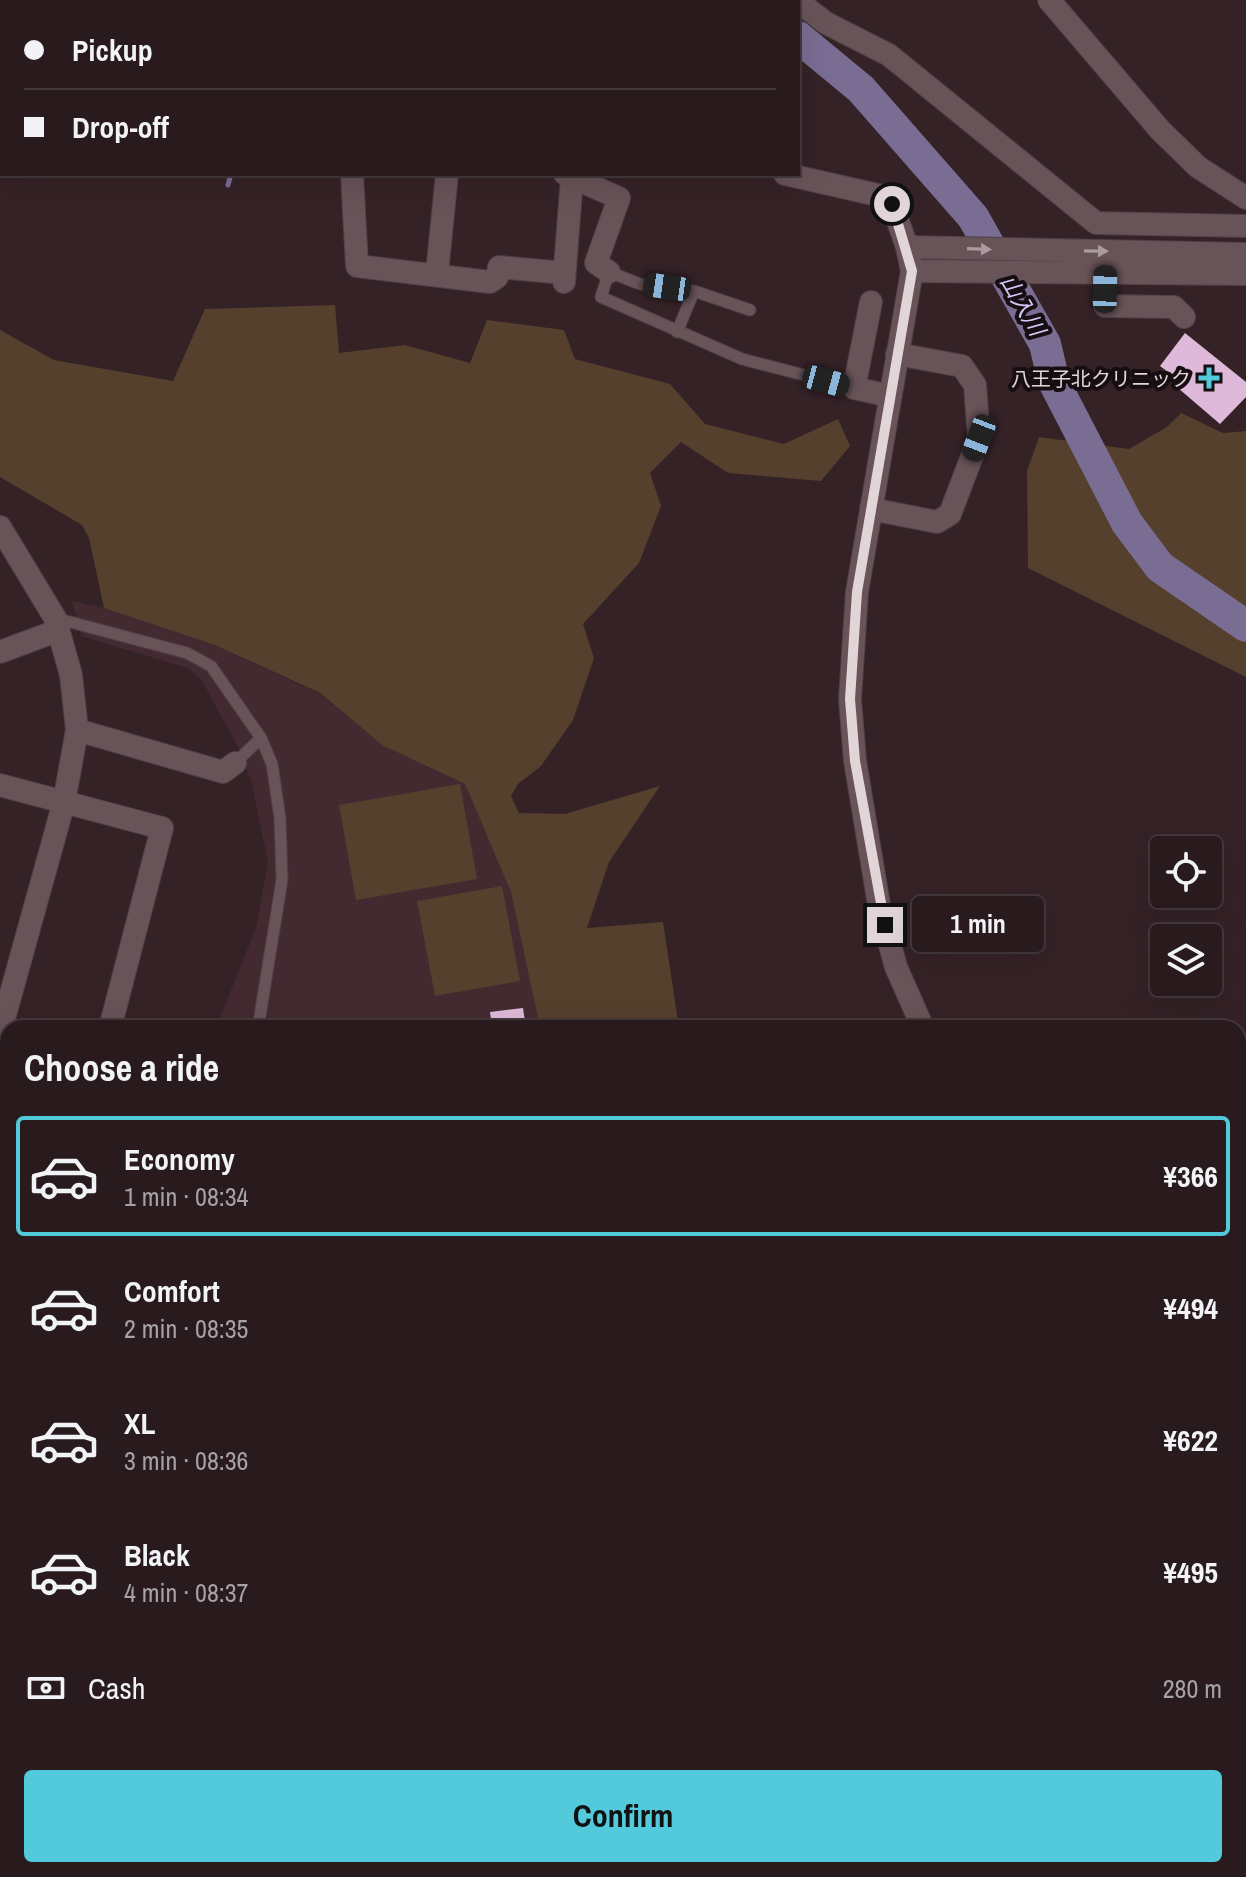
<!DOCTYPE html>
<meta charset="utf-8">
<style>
:root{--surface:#281a1d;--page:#34272a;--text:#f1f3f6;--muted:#a5a1a4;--line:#44383b;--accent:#53cadc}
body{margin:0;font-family:"Archivo Narrow","Noto Sans JP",sans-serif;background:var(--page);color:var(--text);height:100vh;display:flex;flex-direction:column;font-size:30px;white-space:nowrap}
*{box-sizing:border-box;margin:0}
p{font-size:26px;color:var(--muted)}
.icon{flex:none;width:44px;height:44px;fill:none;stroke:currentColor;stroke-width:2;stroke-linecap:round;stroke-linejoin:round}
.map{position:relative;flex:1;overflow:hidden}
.details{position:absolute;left:0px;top:1020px;width:1246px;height:858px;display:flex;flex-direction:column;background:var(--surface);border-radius:24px 24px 0 0;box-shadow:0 8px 32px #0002,0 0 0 2px var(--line)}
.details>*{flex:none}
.banner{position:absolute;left:0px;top:0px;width:800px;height:176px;box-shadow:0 8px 32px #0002,0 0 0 2px var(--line);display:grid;align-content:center;height:176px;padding:0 24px;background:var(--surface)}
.fabs{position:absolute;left:1150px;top:836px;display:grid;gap:16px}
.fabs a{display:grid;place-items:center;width:72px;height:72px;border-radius:8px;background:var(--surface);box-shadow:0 8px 32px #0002,0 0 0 2px var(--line);font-size:40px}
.end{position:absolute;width:36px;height:36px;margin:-18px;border:10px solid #e1d5d8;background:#111;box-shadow:0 0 0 4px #111}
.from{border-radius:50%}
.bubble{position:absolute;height:56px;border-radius:8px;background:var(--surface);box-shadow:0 8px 32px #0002,0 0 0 2px var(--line);font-size:26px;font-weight:700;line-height:56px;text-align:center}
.car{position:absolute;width:24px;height:48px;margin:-24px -12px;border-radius:10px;box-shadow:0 0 6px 2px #0007;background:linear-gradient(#222 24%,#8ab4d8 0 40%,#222 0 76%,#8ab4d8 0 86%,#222 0)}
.banner b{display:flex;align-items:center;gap:28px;height:76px;font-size:30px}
.banner b+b{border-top:2px solid var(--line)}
.banner i{width:20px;height:20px;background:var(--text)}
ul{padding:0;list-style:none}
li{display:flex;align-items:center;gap:24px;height:120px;margin:0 16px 12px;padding:0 8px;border:4px solid transparent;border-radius:8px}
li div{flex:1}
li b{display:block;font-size:30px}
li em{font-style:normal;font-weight:700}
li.active{border-color:var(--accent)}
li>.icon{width:72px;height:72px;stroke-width:1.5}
h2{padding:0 24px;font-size:36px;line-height:96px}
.pay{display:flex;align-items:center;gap:20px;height:88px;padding:0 24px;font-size:30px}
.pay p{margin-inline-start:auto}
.primary-button{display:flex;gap:16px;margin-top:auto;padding:16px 24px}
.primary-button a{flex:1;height:92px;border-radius:8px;background:var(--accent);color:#111;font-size:32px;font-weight:700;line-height:92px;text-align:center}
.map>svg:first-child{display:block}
</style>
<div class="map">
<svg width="1246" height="1877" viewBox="0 0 1246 1877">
<rect width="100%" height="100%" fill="#352227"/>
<!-- built -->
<path fill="#432a31" d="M72,601L104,608L215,645L320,694L382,745L465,784L511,892L540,1028H216L256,928L268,862L251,780L237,745L201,679L187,668L82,636Z"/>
<!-- green -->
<path fill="#553f2d" d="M335,305L339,353L405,345L470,363L487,320L564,330L575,359L670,384L705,424L784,444L838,419L850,446L821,481L728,473L681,442L650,473L661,506L639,563L583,624L594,658L573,720L541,766L518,784L511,796L519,813L565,814L660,786L609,862L587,928L663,922L679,1028H540L511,892L465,784L382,745L320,693L215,645L104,608L89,538L82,525L0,477V330L54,360L173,381L205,309Z
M1181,413L1223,433L1246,431V677L1028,568L1027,471L1039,437L1129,449L1167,427Z
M460,784L477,879L356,900L339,805Z
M502,886L520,981L435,996L417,901Z
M8,1251V1597L0,1622V1254Z
M121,1870H853L847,1877H121Z"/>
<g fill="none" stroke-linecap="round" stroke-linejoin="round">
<!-- stream -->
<path stroke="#7a6d94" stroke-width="5" d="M228,185L231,174"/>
<!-- river -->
<path stroke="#7a6d94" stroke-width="32" d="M753,0L756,2
M798,37L861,89L973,217L1045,344L1054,382L1127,523L1160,567L1246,626"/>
</g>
<!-- building -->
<path fill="#dfb9da" d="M1185,333L1246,382V397L1220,424L1178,388L1181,382L1160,366Z
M523,1008L526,1028H492L490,1012Z"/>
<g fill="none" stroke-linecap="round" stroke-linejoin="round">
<!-- service casing -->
<g stroke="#4f4044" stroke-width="13">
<path id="service" d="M172,2V0
M0,121L2,118
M750,310L694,291L640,284L609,272L601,297L742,359L854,388
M677,332L694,291
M55,618L187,653L211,666L261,738L272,764L280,818L282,880L258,1028
M235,763L261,738"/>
</g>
<!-- minor casing -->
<g stroke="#4f4044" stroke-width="24">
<path id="minor" d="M401,0V2
M796,0L826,23L889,55L1096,223L1246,226
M1049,0L1160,130L1198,167L1246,198
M41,2V0
M630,2L631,0
M0,21L2,22
M352,174L357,266L490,282L497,277L499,267L564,273
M565,174L619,198L596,263L609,272
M785,174L882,196L892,204L907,247
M1105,272V306L1174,307L1184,317
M437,273L447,174
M564,282L572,177
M871,302L854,388L890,396
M871,509L937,522L950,514L979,438L975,385L962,366L897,354
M0,652L59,630
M77,730L223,772L235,763
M0,785L162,828L110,1028
M0,1097L8,1099
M0,1236L8,1232"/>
</g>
<!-- tertiary casing -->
<g stroke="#4f4044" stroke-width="24">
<path id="tertiary" d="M912,271L1246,274
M0,527L55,618L71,675L77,730L64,802L0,1033
M923,1028L896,967L879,905L855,761L850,699L857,592L912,271L907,247L1246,254
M1238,1407L1246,1420"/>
</g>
<!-- service -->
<use href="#service" stroke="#685358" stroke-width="11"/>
<!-- minor -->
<use href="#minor" stroke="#685358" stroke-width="22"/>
<!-- tertiary -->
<use href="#tertiary" stroke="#685358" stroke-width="22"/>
</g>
<!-- one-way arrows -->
<defs><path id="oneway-solid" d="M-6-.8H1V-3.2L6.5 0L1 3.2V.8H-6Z" transform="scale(2)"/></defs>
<g fill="#ab9a9e">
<use href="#oneway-solid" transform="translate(979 249) rotate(2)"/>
<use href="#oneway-solid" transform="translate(1096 251) rotate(1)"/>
</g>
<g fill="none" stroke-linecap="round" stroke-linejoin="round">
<!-- route -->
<path stroke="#e1d5d8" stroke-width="10" d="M885,925L855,761L850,699L857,592L912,271L892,204"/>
</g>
<!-- markers -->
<path fill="#53cadc" stroke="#170e11" stroke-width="3" d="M1205 366h8v8h8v8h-8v8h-8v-8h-8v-8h8z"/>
<g text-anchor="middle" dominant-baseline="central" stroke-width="8" stroke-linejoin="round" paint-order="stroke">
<!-- poi labels -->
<g font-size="20" fill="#e1d5d8" stroke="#170e11" text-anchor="end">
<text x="1191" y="378">八王子北クリニック</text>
</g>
<!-- water labels -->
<g font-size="22" font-style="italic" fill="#d7c6f9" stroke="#170e11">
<text transform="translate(1023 305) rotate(60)">山入川</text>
</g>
</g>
</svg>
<div class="fabs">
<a><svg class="icon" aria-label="locate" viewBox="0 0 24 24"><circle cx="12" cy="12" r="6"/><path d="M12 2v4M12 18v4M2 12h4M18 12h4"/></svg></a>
<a><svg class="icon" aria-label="layers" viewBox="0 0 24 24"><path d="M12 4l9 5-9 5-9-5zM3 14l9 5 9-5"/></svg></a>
</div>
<i class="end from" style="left:892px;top:204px"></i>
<i class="end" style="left:885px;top:925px"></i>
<div class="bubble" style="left:912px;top:896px;width:132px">1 min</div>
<i class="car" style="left:667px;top:287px;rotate:278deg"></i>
<i class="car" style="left:1105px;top:289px;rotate:1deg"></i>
<i class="car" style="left:826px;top:381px;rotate:105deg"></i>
<i class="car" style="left:979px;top:438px;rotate:201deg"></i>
<div class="banner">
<b><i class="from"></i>Pickup</b>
<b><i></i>Drop-off</b>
</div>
<section class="details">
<h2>Choose a ride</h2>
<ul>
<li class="active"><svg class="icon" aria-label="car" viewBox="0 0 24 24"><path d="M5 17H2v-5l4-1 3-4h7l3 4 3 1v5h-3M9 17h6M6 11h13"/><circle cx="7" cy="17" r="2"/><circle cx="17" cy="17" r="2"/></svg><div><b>Economy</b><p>1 min · 08:34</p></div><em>¥366</em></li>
<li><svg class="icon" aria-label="car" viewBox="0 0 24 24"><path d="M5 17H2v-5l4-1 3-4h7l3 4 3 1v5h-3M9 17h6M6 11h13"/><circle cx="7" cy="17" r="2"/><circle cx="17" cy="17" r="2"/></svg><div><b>Comfort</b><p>2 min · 08:35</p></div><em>¥494</em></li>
<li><svg class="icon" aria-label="car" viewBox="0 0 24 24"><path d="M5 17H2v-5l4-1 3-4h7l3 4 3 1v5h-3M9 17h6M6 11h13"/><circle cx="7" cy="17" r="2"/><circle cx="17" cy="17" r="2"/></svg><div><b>XL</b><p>3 min · 08:36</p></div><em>¥622</em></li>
<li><svg class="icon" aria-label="car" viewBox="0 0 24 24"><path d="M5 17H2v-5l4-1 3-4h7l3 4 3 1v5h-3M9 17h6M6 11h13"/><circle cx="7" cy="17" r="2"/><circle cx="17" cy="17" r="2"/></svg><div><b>Black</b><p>4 min · 08:37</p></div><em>¥495</em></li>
</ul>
<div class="pay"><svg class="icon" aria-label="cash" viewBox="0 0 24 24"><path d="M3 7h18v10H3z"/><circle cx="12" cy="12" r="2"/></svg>Cash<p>280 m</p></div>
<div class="primary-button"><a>Confirm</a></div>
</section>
</div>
